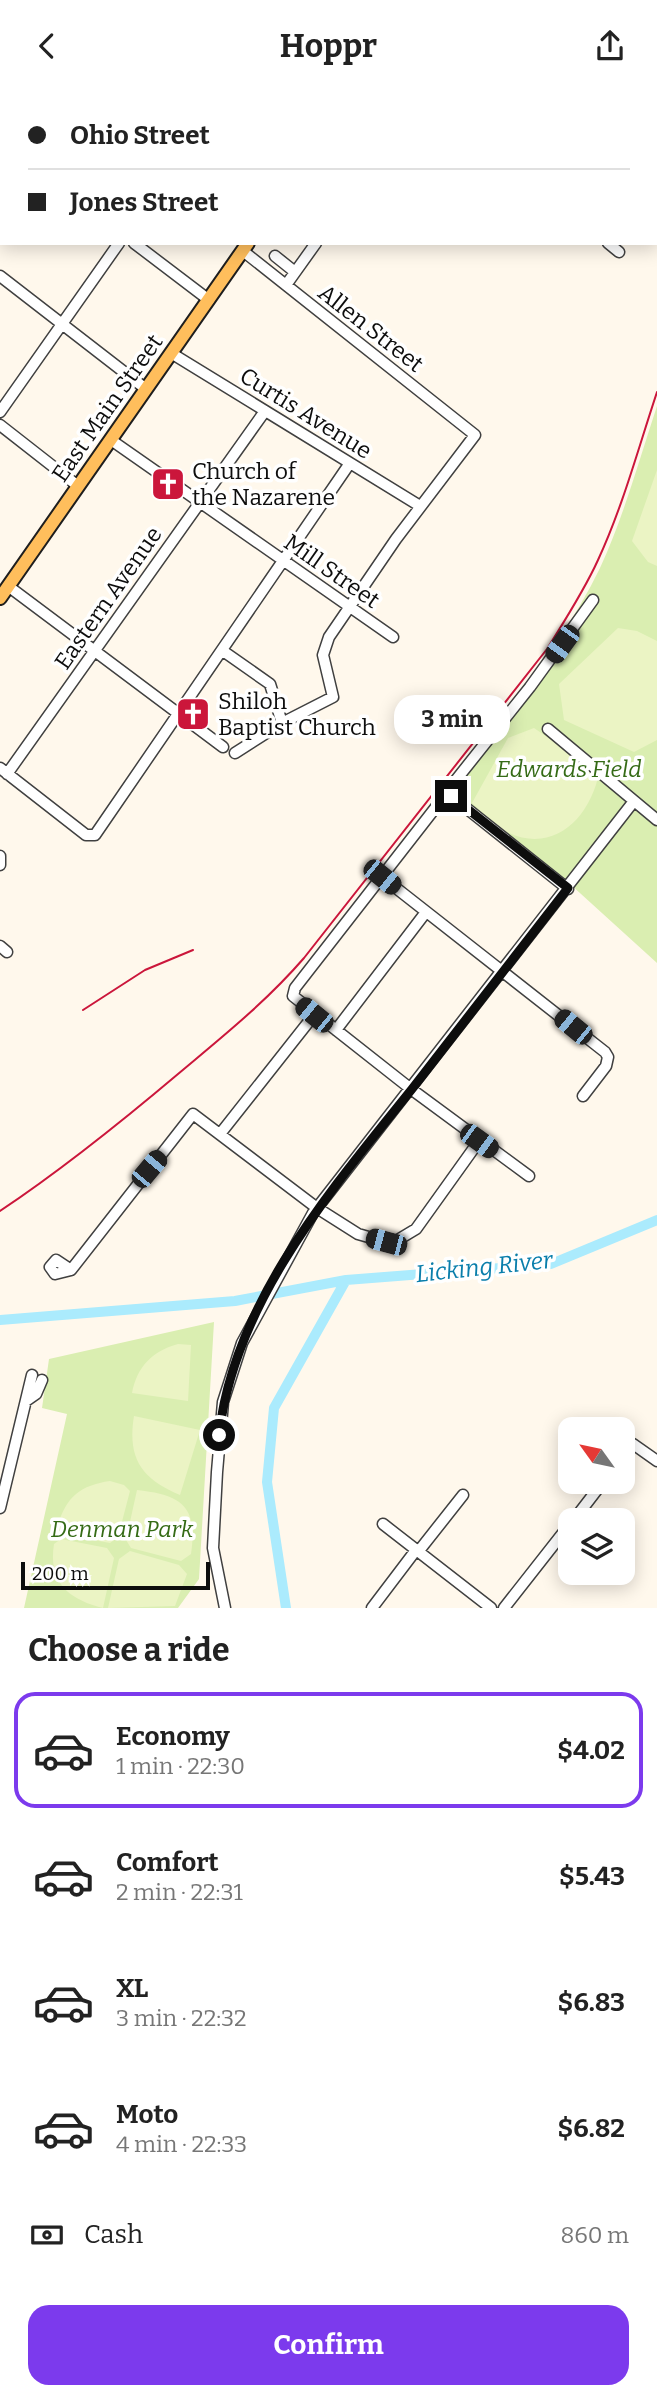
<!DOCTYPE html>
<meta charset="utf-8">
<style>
:root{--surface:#fff;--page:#f2f2f2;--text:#222;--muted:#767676;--line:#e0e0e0;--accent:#7c3aed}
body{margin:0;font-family:Bitter,serif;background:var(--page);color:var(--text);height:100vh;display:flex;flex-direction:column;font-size:26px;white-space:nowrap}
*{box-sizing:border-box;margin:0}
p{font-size:23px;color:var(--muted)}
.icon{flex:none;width:38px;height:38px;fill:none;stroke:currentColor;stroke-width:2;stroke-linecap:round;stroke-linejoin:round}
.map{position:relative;height:1517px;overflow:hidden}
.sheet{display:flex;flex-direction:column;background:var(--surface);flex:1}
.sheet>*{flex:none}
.hud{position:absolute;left:0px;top:0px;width:658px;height:154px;box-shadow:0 4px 18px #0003;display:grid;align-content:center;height:154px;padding:0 28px;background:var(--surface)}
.needle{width:46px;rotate:303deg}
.fabs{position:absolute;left:558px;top:1326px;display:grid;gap:14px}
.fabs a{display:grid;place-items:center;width:77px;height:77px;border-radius:14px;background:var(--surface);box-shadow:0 4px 18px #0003;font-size:35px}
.scale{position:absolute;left:21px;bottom:18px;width:189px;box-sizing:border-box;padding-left:7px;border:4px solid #0d0d0d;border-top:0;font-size:19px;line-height:24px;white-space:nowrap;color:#0d0d0d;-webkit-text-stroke:5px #fff;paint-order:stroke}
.end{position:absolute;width:32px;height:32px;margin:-16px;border:9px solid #0d0d0d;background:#fff;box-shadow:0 0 0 4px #fff}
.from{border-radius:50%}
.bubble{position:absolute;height:49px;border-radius:21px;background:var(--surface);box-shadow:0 4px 18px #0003;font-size:23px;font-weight:700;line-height:49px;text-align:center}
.car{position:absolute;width:21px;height:42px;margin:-21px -10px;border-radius:9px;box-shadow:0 0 5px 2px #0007;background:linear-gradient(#222 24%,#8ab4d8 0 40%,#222 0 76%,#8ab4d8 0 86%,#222 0)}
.hud b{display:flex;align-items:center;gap:24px;height:66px;font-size:26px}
.hud b+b{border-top:2px solid var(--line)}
.hud i{width:18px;height:18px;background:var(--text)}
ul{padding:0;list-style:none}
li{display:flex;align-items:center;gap:21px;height:116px;margin:0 14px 10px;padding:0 14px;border:4px solid transparent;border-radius:21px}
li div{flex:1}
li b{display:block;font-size:26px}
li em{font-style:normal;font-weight:700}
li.selected{border-color:var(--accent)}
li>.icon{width:63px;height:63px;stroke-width:1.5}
h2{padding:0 28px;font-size:32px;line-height:84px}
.pay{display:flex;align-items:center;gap:18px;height:77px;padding:0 28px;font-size:26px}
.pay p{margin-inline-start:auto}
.action{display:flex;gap:14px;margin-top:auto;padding:14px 28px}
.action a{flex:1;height:80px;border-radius:21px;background:var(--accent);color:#fff;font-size:28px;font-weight:700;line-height:80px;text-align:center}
header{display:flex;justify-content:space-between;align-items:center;height:91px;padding:0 28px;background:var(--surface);font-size:32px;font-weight:700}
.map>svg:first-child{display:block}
</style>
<header><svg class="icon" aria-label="back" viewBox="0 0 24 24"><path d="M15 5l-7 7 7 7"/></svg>Hoppr<svg class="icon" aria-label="share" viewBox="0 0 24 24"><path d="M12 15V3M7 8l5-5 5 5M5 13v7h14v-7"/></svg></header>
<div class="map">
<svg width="657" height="1517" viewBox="0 0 657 1517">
<rect width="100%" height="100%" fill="#fff8ec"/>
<!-- green -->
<path fill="#daeeb1" d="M657,315V872L570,793L444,694C498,625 562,557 600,477C624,425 639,369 657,315Z
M214,1231L199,1488L178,1517H24L67,1323L42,1317L49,1268Z"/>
<!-- pitch -->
<path fill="#ebf4c4" d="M657,379V475L648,471L632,450Z
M618,537L637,540L657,550V649L634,661L564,629L559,593Z
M534,637L599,682C590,727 553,765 505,740C493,734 482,721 472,712L508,647Z
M178,1253L191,1254L188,1310L132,1302C137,1276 152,1260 178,1253Z
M134,1325L200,1339L180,1404C142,1388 127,1368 134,1325Z
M110,1390L124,1394L130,1400L118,1446L110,1452L62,1443L58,1434C66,1406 81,1394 110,1390Z
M137,1399C182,1404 198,1415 191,1463L181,1470L131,1457L126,1449Z
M61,1448L107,1457L114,1467L103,1517C68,1508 48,1491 54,1453Z
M130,1460L179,1474L187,1483L175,1515L108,1517L119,1468Z"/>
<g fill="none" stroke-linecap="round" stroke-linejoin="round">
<!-- river -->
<path stroke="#abebfd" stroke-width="10" d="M0,1229L235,1210L346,1189L551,1173L657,1129
M286,1517L267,1391L274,1317L346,1189"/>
<!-- minor casing -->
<g stroke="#404040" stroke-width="13">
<path id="minor" d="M102,0L104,2
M265,0L267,2
M411,0L414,2
M523,0L525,2
M221,2L223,0
M0,51L2,52
M0,76L2,74
M134,152L209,209
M608,152L619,161
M275,165L295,181
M0,185L146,298
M286,194L316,152
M171,262L420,415
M0,321L119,152
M0,334L78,395
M111,349L393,546
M8,495L223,656
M223,560L270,593L282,632
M548,638L657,729
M235,662L282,632L333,606L323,564L329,546L396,448L475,344L243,160
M0,677L86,744H95L350,372
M7,683L265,320
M451,705L443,707L295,897L293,905L411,998L529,1085
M451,705L452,694L530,596L593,509
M451,705L568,798
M0,765V774
M382,786L605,961L608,966L606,975L583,1005
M0,855L7,861
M336,939L426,821
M220,1043L314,924
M56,1169L71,1179L55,1183L50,1176Z
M71,1179L193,1023L317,1117L358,1143L386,1151L396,1150L416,1138L479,1050
M26,1310L36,1303L42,1289
M623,1366L633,1353L657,1370
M0,1417L32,1284
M573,1430L603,1391
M383,1433L491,1517
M418,1461L463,1404
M225,1517L213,1457L217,1381L223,1311L242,1252L313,1122L634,710
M372,1517L416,1459
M504,1517L570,1433"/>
</g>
<!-- major casing -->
<g stroke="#1e1e1e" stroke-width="16">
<path id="major" d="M347,2L348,0
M0,507L248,152"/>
</g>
<!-- minor -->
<use href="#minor" stroke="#fff" stroke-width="10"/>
<!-- major -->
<use href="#major" stroke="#ffbe5c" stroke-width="12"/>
<!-- rail -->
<path stroke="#cb163b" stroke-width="2" d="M83,919L145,879L193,859
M0,1120C63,1078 120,1032 178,983C222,946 266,911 304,867L547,558C565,529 584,500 598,469C623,415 638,358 657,301"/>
</g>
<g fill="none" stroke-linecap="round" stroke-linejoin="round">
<!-- route -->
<path stroke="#0d0d0d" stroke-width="9" d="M219,1344C234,1211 331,1099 412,998C464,931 516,864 568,797L451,705"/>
</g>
<!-- icons -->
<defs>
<g id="church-square" transform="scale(1.75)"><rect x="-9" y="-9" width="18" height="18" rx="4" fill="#cb163b" stroke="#fff"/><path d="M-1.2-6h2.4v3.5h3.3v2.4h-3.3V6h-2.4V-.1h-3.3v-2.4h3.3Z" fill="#fff"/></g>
</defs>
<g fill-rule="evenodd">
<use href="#church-square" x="168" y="393"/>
<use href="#church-square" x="193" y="623"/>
</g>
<g text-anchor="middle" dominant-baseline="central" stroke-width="7" stroke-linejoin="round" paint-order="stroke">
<!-- street labels -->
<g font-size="23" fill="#0d0d0d" stroke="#fff">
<text transform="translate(371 237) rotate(38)">Allen Street</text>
<text transform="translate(107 317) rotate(-55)">East Main Street</text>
<text transform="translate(306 322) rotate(32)">Curtis Avenue</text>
<text transform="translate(332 480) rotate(35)">Mill Street</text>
<text transform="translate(108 507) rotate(-55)">Eastern Avenue</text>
</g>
<!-- poi labels -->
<g font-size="23" fill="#0d0d0d" stroke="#fff" text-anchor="start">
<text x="192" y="380">Church of<tspan x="192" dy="26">the Nazarene</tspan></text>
<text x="218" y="610">Shiloh<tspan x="218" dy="26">Baptist Church</tspan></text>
</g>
<!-- park labels -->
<g font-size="23" font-style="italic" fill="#356b16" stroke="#fff">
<text x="569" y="678">Edwards Field</text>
<text x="122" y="1438">Denman Park</text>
</g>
<!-- water labels -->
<g font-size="24" font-style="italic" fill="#097eab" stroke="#fff">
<text transform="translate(484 1176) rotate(-6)">Licking River</text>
</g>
</g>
</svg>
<div class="fabs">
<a><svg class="needle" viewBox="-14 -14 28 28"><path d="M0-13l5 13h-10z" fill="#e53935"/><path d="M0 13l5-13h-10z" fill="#767676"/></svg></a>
<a><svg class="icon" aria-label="layers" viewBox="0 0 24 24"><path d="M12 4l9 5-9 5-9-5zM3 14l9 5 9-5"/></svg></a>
</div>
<div class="scale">200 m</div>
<i class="end from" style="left:219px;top:1344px"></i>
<i class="end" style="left:451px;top:705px"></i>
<div class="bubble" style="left:394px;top:604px;width:116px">3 min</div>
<i class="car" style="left:562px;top:553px;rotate:216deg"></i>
<i class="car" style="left:382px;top:786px;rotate:129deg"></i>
<i class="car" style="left:314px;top:924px;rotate:309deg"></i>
<i class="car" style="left:573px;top:936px;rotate:309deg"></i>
<i class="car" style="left:479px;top:1050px;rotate:126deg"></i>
<i class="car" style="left:149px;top:1078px;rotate:40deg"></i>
<i class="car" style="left:386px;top:1151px;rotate:285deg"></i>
<div class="hud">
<b><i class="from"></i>Ohio Street</b>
<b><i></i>Jones Street</b>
</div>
</div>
<section class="sheet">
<h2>Choose a ride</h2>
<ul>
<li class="selected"><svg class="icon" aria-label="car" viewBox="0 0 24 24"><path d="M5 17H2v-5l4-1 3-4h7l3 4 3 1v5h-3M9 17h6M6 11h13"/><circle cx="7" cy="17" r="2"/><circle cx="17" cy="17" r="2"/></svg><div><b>Economy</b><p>1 min · 22:30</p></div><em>$4.02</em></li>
<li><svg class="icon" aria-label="car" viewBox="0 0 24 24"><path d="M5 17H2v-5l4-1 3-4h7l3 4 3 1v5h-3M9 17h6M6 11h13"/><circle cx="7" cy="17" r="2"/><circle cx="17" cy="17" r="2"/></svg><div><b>Comfort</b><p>2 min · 22:31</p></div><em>$5.43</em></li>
<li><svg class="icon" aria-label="car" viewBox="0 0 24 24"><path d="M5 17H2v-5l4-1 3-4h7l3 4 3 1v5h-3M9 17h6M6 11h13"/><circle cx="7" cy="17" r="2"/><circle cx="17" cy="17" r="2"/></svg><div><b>XL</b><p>3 min · 22:32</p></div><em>$6.83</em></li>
<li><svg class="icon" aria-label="car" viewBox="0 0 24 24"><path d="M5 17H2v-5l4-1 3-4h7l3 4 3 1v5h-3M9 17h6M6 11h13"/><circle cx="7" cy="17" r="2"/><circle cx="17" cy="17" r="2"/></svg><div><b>Moto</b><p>4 min · 22:33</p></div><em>$6.82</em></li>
</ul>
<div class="pay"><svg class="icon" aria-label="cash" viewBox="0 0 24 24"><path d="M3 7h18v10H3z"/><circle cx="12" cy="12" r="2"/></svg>Cash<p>860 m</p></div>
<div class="action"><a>Confirm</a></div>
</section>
